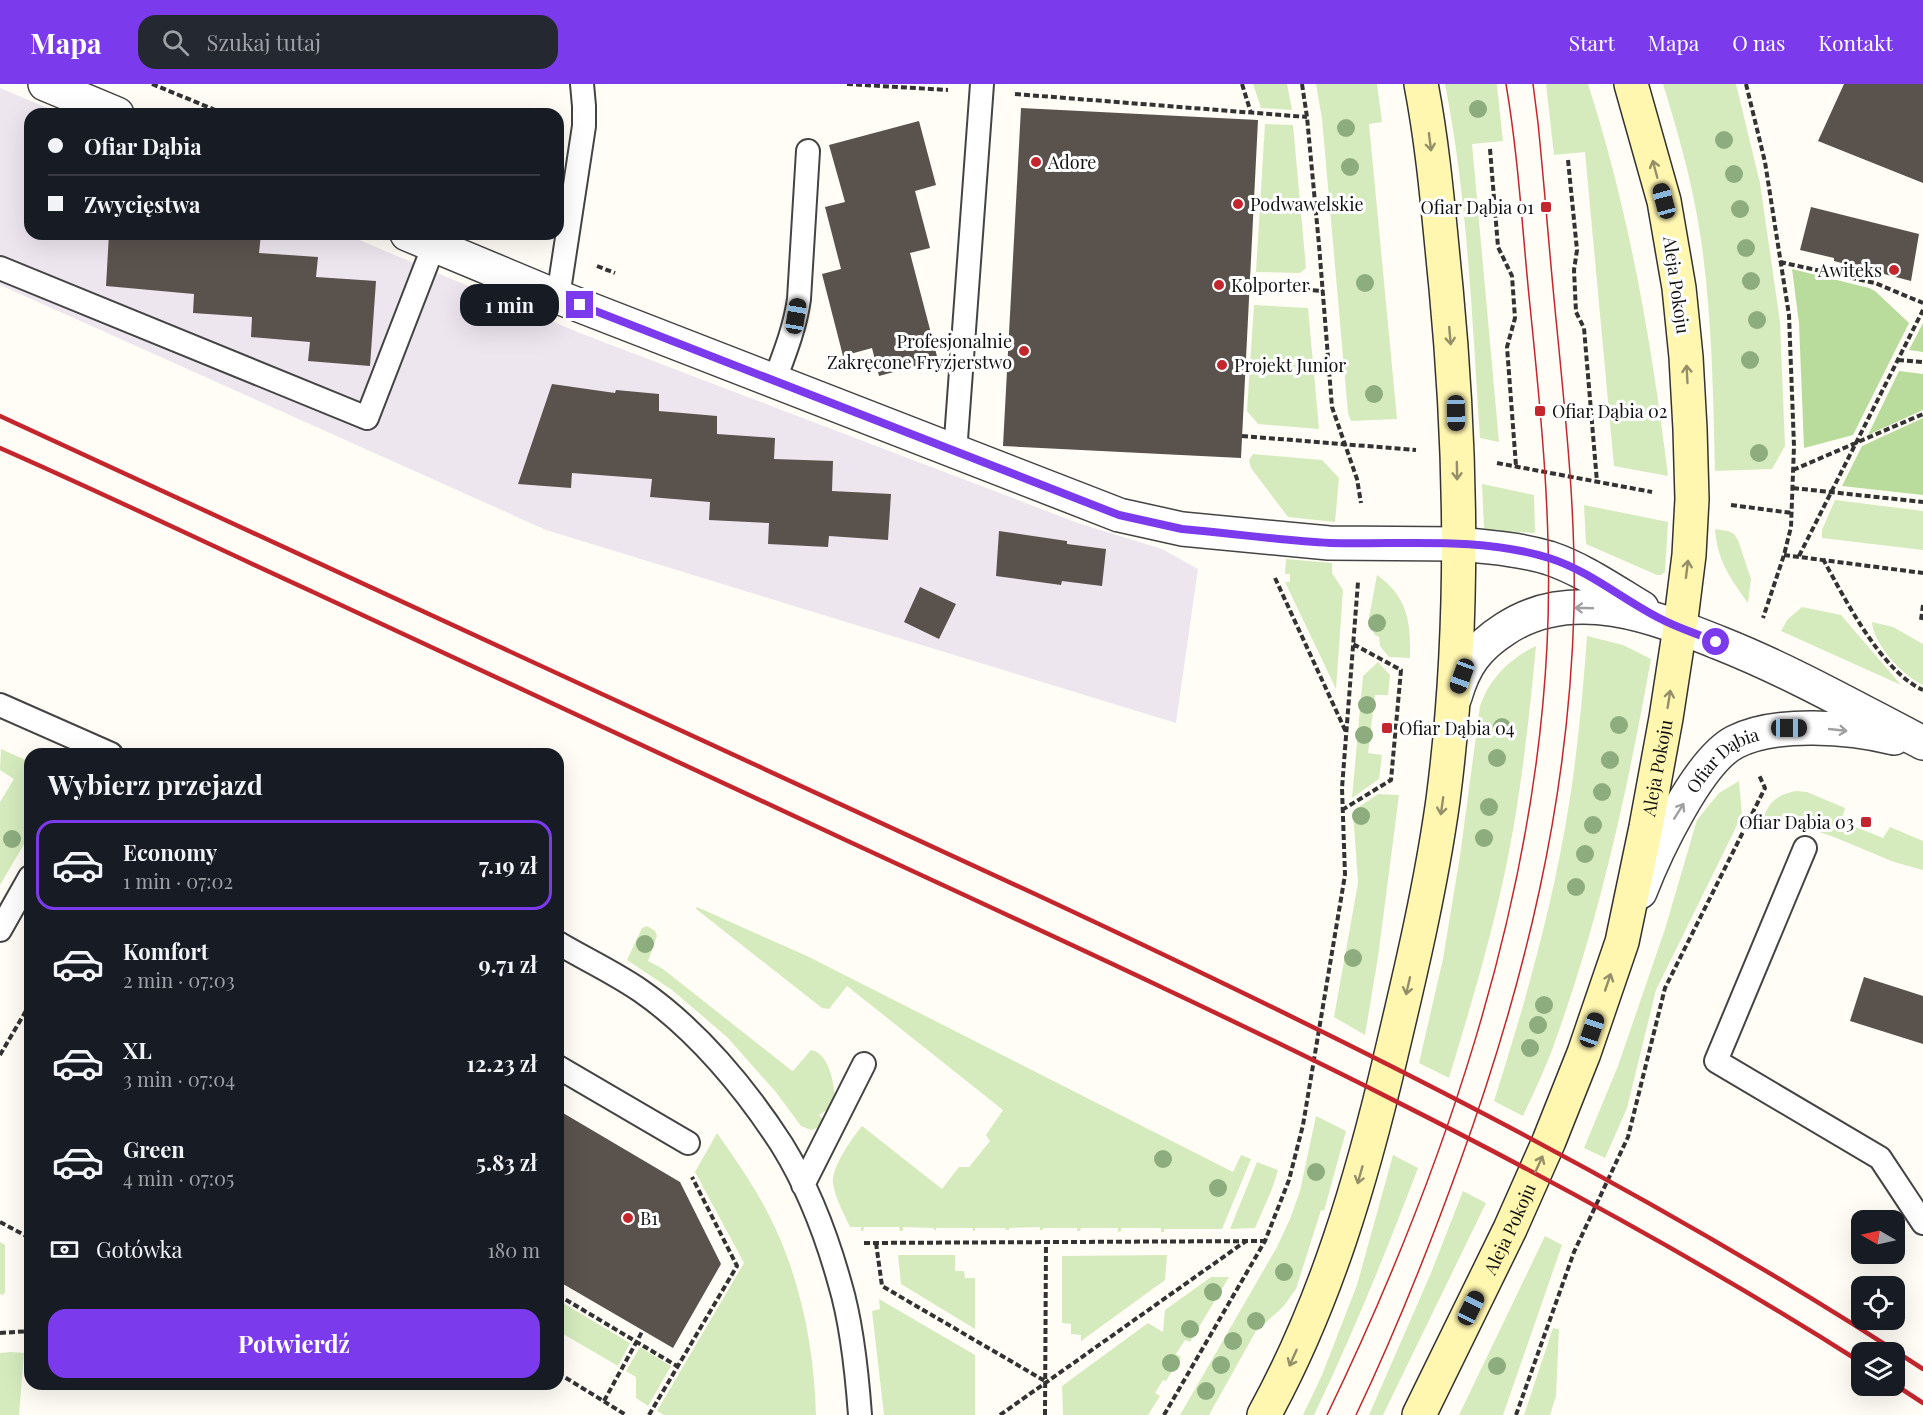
<!DOCTYPE html>
<html lang="pl">
<meta charset="utf-8">
<style>
:root{--surface:#171b24;--page:#242831;--text:#f1f3f6;--muted:#9ea1a6;--line:#363941;--accent:#7c3aed}
body{margin:0;font-family:"Playfair Display",serif;background:var(--page);color:var(--text);height:100vh;display:flex;flex-direction:column;font-size:22px;white-space:nowrap}
*{box-sizing:border-box;margin:0}
p{font-size:20px;color:var(--muted)}
.icon{flex:none;width:33px;height:33px;fill:none;stroke:currentColor;stroke-width:2;stroke-linecap:round;stroke-linejoin:round}
.map{position:relative;flex:1;overflow:hidden}
.panel{position:absolute;left:24px;top:664px;width:540px;height:642px;display:flex;flex-direction:column;background:var(--surface);border-radius:18px;box-shadow:0 6px 24px #0002}
.panel>*{flex:none}
.banner{position:absolute;left:24px;top:24px;width:540px;height:132px;border-radius:18px;box-shadow:0 6px 24px #0002;display:grid;align-content:center;height:132px;padding:0 24px;background:var(--surface)}
.needle{width:39px;rotate:279deg}
.fabs{position:absolute;left:1851px;top:1126px;display:grid;gap:12px}
.fabs a{display:grid;place-items:center;width:54px;height:54px;border-radius:12px;background:var(--surface);box-shadow:0 6px 24px #0002;font-size:30px}
.end{position:absolute;width:27px;height:27px;margin:-14px;border:8px solid #7c3aed;background:#fff;box-shadow:0 0 0 3px #fff}
.from{border-radius:50%}
.bubble{position:absolute;height:42px;border-radius:18px;background:var(--surface);box-shadow:0 6px 24px #0002;font-size:20px;font-weight:700;line-height:42px;text-align:center}
.car{position:absolute;width:18px;height:36px;margin:-18px -9px;border-radius:8px;box-shadow:0 0 4px 2px #0007;background:linear-gradient(#222 24%,#8ab4d8 0 40%,#222 0 76%,#8ab4d8 0 86%,#222 0)}
.banner b{display:flex;align-items:center;gap:21px;height:57px;font-size:22px}
.banner b+b{border-top:2px solid var(--line)}
.banner i{width:15px;height:15px;background:var(--text)}
ul{padding:0;list-style:none}
li{display:flex;align-items:center;gap:18px;height:90px;margin:0 12px 9px;padding:0 12px;border:3px solid transparent;border-radius:18px}
li div{flex:1}
li b{display:block;font-size:22px}
li em{font-style:normal;font-weight:700}
li.active{border-color:var(--accent)}
li>.icon{width:54px;height:54px;stroke-width:1.5}
h2{padding:0 24px;font-size:27px;line-height:72px}
.pay{display:flex;align-items:center;gap:15px;height:66px;padding:0 24px;font-size:22px}
.pay p{margin-inline-start:auto}
.action{display:flex;gap:12px;margin-top:auto;padding:12px 24px}
.action a{flex:1;height:69px;border-radius:18px;background:var(--accent);color:#fff;font-size:24px;font-weight:700;line-height:69px;text-align:center}
header{display:flex;align-items:center;gap:36px;box-sizing:border-box;height:84px;padding:0 30px;background:var(--accent);color:#fff}
header strong{font-size:28px}
nav{display:flex;gap:33px;margin-inline-start:auto;font-size:21px}
.search{width:420px;height:54px;background:var(--page);display:flex;align-items:center;gap:15px;box-sizing:border-box;padding:0 21px;border-radius:18px;color:var(--muted);font-size:22px}
.map>svg:first-child{display:block}
</style>
<header>
<strong>Mapa</strong>
<div class="search"><svg class="icon" aria-label="search" viewBox="0 0 24 24"><circle cx="10" cy="10" r="6"/><path d="M15 15l6 6"/></svg>Szukaj tutaj</div>
<nav><a>Start</a><a>Mapa</a><a>O nas</a><a>Kontakt</a></nav>
</header>
<div class="map">
<svg width="1923" height="1331" viewBox="0 0 1923 1331">
<rect width="100%" height="100%" fill="#fffdf5"/>
<!-- industrial -->
<path fill="#eee6ef" d="M0,4L62,30H30V150H345L580,249L1078,439L1162,465L1198,485L1176,639L546,446L0,201Z"/>
<!-- green -->
<path fill="#d5ebbd" d="M1253,0H1287L1292,26L1261,24Z
M1316,0H1377L1382,38L1369,40L1397,335L1351,337L1348,329L1322,35Z
M1445,0H1497V2L1503,57L1472,60L1499,358L1480,354C1472,236 1468,117 1445,0Z
M1546,0H1588C1629,127 1652,260 1668,392L1614,382L1585,68L1554,71Z
M1663,0H1736L1760,99L1780,238L1785,362L1772,385L1715,387C1713,304 1712,219 1698,137C1690,91 1677,45 1663,0Z
M1265,40L1293,41L1306,184L1300,189L1256,188Z
M1254,221L1308,224L1319,345L1258,340L1247,327Z
M1253,370L1322,376L1339,394L1335,438L1288,433L1251,384L1249,376Z
M1482,400L1534,411L1535,449L1485,446L1484,443Z
M1835,416L1923,427V466L1822,454V446Z
M1584,421L1668,438L1665,488L1661,491H1657L1586,460Z
M1715,445L1728,447L1734,450L1738,456L1751,495L1748,519C1730,494 1717,476 1715,445Z
M1286,475L1332,479V489L1343,506L1336,605L1285,498H1290V490H1285Z
M1377,491C1408,513 1411,539 1410,574L1389,573L1380,562L1379,553L1375,551L1368,539Z
M1802,523L1841,531L1901,601L1781,547L1787,536Z
M1872,538L1893,543L1923,560V601C1903,592 1873,560 1872,538Z
M1587,552L1623,561L1651,575C1628,703 1601,829 1557,952C1548,979 1535,1006 1523,1032L1494,1017C1525,920 1553,821 1569,720C1578,664 1583,608 1587,552Z
M1536,562C1529,636 1521,710 1506,783C1491,855 1470,924 1449,994L1419,979L1443,875L1460,772L1480,622C1489,595 1510,574 1536,562Z
M1378,578L1390,591L1388,611H1375L1368,669L1382,671L1379,695L1352,714L1363,592Z
M1,665L30,678V750L0,801V718L14,695L0,686Z
M1739,697L1742,731L1656,906L1627,1024L1605,1074L1584,1064L1618,982L1665,845L1697,736L1719,709Z
M1796,707L1807,708L1845,724L1841,737L1883,754L1890,743L1923,757V786L1894,778L1834,753L1781,735L1760,741C1769,720 1772,712 1796,707Z
M1378,710L1399,711L1378,873L1365,951L1334,933L1358,799L1353,727Z
M697,823L809,873L1233,1088L1241,1071L1251,1075L1222,1145H1164V1148H1161V1144H1121V1147L1118,1148V1144H1081L1080,1147H1077V1144H1043V1146H1040V1143L1009,1144V1146H1006L1005,1144H975V1147H973V1144H936V1147L933,1144L903,1143V1147H900L899,1143H864L863,1147H861V1143H850C844,1130 835,1114 833,1099C831,1084 852,1054 862,1042L942,1105L959,1083H969L990,1057L986,1051L1003,1026L847,902L829,925L822,924L696,825Z
M647,842L655,847L657,852L648,877L663,885L791,986L793,987L811,966C831,970 835,1004 835,1021L819,1031L825,1039L823,1042L811,1046L801,1042L775,1007L727,953L672,906L627,876L642,844Z
M1316,1032L1346,1047L1324,1127L1321,1126L1296,1205L1283,1223L1256,1247L1209,1331H1180L1277,1163L1290,1135L1300,1107Z
M717,1049C731,1069 745,1089 758,1111C797,1177 814,1255 816,1331H664L657,1327L744,1179L695,1088Z
M1393,1071L1418,1084C1386,1168 1353,1250 1314,1331H1303L1322,1291L1357,1201Z
M1257,1078L1278,1086L1272,1105L1255,1144L1230,1145Z
M1463,1107L1486,1119L1383,1331H1369L1431,1189Z
M1545,1152L1562,1161L1503,1331H1459Z
M0,1158L5,1161V1208L3,1211L0,1210Z
M898,1171H955V1187H964L965,1194H975V1245L901,1200Z
M1167,1171L1165,1196L1081,1257V1251L1071,1250V1240L1062,1239V1172Z
M1211,1193H1229L1190,1258L1185,1256L1176,1270L1181,1273L1166,1297L1163,1296L1155,1309L1160,1312L1148,1331H1063L1062,1302L1148,1239L1163,1248L1165,1226Z
M879,1215L975,1271V1331H884L872,1227L880,1225Z
M558,1216L630,1259L618,1282L558,1247Z
M1553,1244L1559,1245L1556,1312L1550,1331H1524Z
M640,1263L671,1282L648,1322L636,1314V1293L626,1287Z
M11,1268L24,1269L19,1331H0V1269Z
M49,1300H533L536,1303L48,1305Z"/>
<!-- forest -->
<path fill="#b9dc9c" d="M1792,185L1869,204L1875,207L1909,239L1853,351L1804,364L1799,239Z
M1923,239V268L1909,266Z
M1899,287L1923,290V326L1868,351Z
M1923,334V411L1842,402L1862,362Z"/>
<!-- building -->
<path fill="#5a524d" d="M1844,0H1923V99L1818,57Z
M1021,24L1258,36L1241,374L1003,362Z
M919,37L936,101L915,107L930,164L910,169L938,276L879,292L872,264L843,272L822,190L841,185L825,123L845,118L829,61Z
M1811,123L1919,150L1911,197L1834,177V174L1800,166Z
M109,150H261L259,169L318,173L316,193L376,197L370,282L308,277L310,258L251,253L252,233L193,229L194,210L106,202Z
M552,300L615,309L616,306L659,310V327L717,332V350L775,354L774,375L833,377L832,407L891,410L888,456L829,452L828,463L768,460L769,439L709,436L710,418L650,413L652,395L572,389L571,404L518,400Z
M999,447L1067,457V460L1106,465L1102,502L1062,497L1061,501L996,492Z
M920,503L956,520L939,555L904,538Z
M1864,893L1923,912V960L1850,937Z
M558,1026L680,1098L721,1180L673,1264L558,1197Z"/>
<g fill="none" stroke-linecap="round" stroke-linejoin="round">
<!-- service casing -->
<g stroke="#444" stroke-width="26">
<path id="service" d="M0,184L367,334L434,161
M558,213L584,42V22L582,0
M774,298C784,271 795,244 799,215L808,67
M955,369L982,0
M0,621L111,670
M1805,764L1716,977L1880,1074L1923,1139
M0,846L30,793
M558,859C585,875 615,889 641,907C697,946 746,1005 782,1061C808,1103 827,1153 840,1200C852,1240 857,1290 860,1331
M558,983L688,1059
M803,1101L864,980"/>
</g>
<!-- minor casing -->
<g stroke="#444" stroke-width="36">
<path id="minor" d="M45,0L117,30
M407,150L558,213L1119,431L1182,445L1329,459L1458,460"/>
</g>
<!-- tertiary casing -->
<g stroke="#444" stroke-width="36">
<g id="tertiary">
<path d="M1458,460C1488,463 1519,465 1549,474C1582,485 1612,506 1642,524"/>
<path d="M1455,613C1464,581 1477,563 1505,545C1573,500 1655,533 1722,560C1792,588 1857,625 1923,659"/>
<path id="s1" d="M1640,808C1655,769 1698,677 1735,658C1776,637 1850,643 1894,654"/>
</g>
</g>
<!-- secondary casing -->
<g stroke="#333" stroke-width="36">
<g id="secondary">
<path d="M1264,1331C1326,1218 1362,1095 1391,971C1411,887 1431,802 1443,716C1465,547 1462,373 1446,204C1439,136 1434,67 1421,0"/>
<path id="s2" d="M1419,1331L1510,1145L1549,1057L1584,969L1622,858L1646,743L1666,634L1680,543L1689,471L1692,415L1690,345L1686,273L1679,204L1664,117L1631,0"/>
</g>
</g>
<!-- path -->
<path stroke="#333" stroke-width="4" stroke-dasharray="6 3" stroke-linecap="butt" d="M152,0L225,30
M847,0L948,6
M1242,0L1251,29
M1302,0L1307,33L1319,161L1332,323L1357,395L1361,419
M1746,0L1765,78L1789,231L1794,362L1791,443L1784,471L1763,534
M1015,10L1307,33
M1490,65L1498,163L1512,192L1515,234L1507,263L1516,382
M1568,76L1577,166L1574,186L1576,228L1584,244L1597,398
M1780,178L1875,199L1923,219
M597,182L615,189
M1250,202L1323,207
M1898,276L1923,278
M1242,352L1416,366
M1497,379L1652,408
M1793,386L1923,330
M1793,404L1923,418
M1731,421L1792,429
M1784,471L1923,489
M1799,472L1923,226
M1823,475C1845,515 1881,587 1923,606
M1275,494L1346,648
M1923,521L1921,536L1923,537
M1342,726L1391,696L1401,586L1353,560
M0,971L30,920
M0,1138L30,1154
M864,1159L1264,1157
M876,1159L882,1202L1045,1297
M558,1211L677,1282
M0,1249L30,1247
M558,1289L626,1331
M604,1317L643,1246
M649,1331L737,1182L692,1093
M1000,1331L1246,1157
M1045,1331L1046,1158
M1164,1331L1265,1157L1289,1096L1303,1041L1345,791L1342,704L1358,498
M1516,1331L1574,1168L1628,1053L1665,904L1765,704L1759,691"/>
<!-- service -->
<use href="#service" stroke="#fff" stroke-width="22"/>
<!-- minor -->
<use href="#minor" stroke="#fff" stroke-width="33"/>
<!-- tertiary -->
<use href="#tertiary" stroke="#fff" stroke-width="33"/>
<!-- secondary -->
<use href="#secondary" stroke="#fff6b0" stroke-width="33"/>
<!-- tram -->
<path stroke="#c4262e" stroke-width="1.5" d="M1327,1331C1441,1095 1534,825 1547,562C1553,445 1541,328 1529,212C1522,141 1518,70 1506,0
M1356,1331C1395,1249 1429,1164 1460,1078C1525,898 1569,717 1574,525C1576,431 1566,338 1557,245C1550,177 1545,108 1538,39L1533,0"/>
<!-- rail -->
<path stroke="#c4262e" stroke-width="4.5" d="M0,332L1035,810C1339,952 1642,1101 1923,1285
M0,364C105,410 208,460 313,508C492,592 672,675 852,759C1195,918 1542,1075 1862,1279
M1894,1300L1923,1319"/>
</g>
<!-- trees -->
<g fill="#8dad7f">
<circle cx="1478" cy="25" r="9"/>
<circle cx="1346" cy="44" r="9"/>
<circle cx="1724" cy="56" r="9"/>
<circle cx="1350" cy="83" r="9"/>
<circle cx="1734" cy="90" r="9"/>
<circle cx="1740" cy="125" r="9"/>
<circle cx="1746" cy="164" r="9"/>
<circle cx="1751" cy="197" r="9"/>
<circle cx="1365" cy="199" r="9"/>
<circle cx="1757" cy="236" r="9"/>
<circle cx="1750" cy="276" r="9"/>
<circle cx="1374" cy="310" r="9"/>
<circle cx="1759" cy="369" r="9"/>
<circle cx="1377" cy="539" r="9"/>
<circle cx="1367" cy="621" r="9"/>
<circle cx="1619" cy="641" r="9"/>
<circle cx="1502" cy="643" r="9"/>
<circle cx="1364" cy="651" r="9"/>
<circle cx="1497" cy="674" r="9"/>
<circle cx="1610" cy="676" r="9"/>
<circle cx="1602" cy="708" r="9"/>
<circle cx="1489" cy="723" r="9"/>
<circle cx="1361" cy="732" r="9"/>
<circle cx="1593" cy="741" r="9"/>
<circle cx="1484" cy="754" r="9"/>
<circle cx="12" cy="755" r="9"/>
<circle cx="1585" cy="770" r="9"/>
<circle cx="1576" cy="803" r="9"/>
<circle cx="645" cy="860" r="9"/>
<circle cx="1353" cy="874" r="9"/>
<circle cx="1544" cy="921" r="9"/>
<circle cx="1538" cy="941" r="9"/>
<circle cx="1530" cy="964" r="9"/>
<circle cx="1163" cy="1075" r="9"/>
<circle cx="1316" cy="1088" r="9"/>
<circle cx="1218" cy="1104" r="9"/>
<circle cx="1284" cy="1188" r="9"/>
<circle cx="1213" cy="1208" r="9"/>
<circle cx="1256" cy="1237" r="9"/>
<circle cx="1190" cy="1245" r="9"/>
<circle cx="1233" cy="1257" r="9"/>
<circle cx="1171" cy="1279" r="9"/>
<circle cx="1221" cy="1281" r="9"/>
<circle cx="1497" cy="1282" r="9"/>
<circle cx="1206" cy="1307" r="9"/>
</g>
<!-- one-way arrows -->
<defs><path id="oneway-shaft" d="M-6 0H5M1.5-3L5.5 0L1.5 3" fill="none" stroke-width="1.6" stroke-linecap="round" stroke-linejoin="round" transform="scale(1.5)"/></defs>
<g stroke="#948f68">
<use href="#oneway-shaft" transform="translate(1430 58) rotate(83)"/>
<use href="#oneway-shaft" transform="translate(1655 85) rotate(-105)"/>
<use href="#oneway-shaft" transform="translate(1450 252) rotate(85)"/>
<use href="#oneway-shaft" transform="translate(1687 290) rotate(-93)"/>
<use href="#oneway-shaft" transform="translate(1457 387) rotate(89)"/>
<use href="#oneway-shaft" transform="translate(1687 485) rotate(-83)"/>
<use href="#oneway-shaft" transform="translate(1669 615) rotate(-81)"/>
<use href="#oneway-shaft" transform="translate(1442 722) rotate(98)"/>
<use href="#oneway-shaft" transform="translate(1608 898) rotate(-71)"/>
<use href="#oneway-shaft" transform="translate(1408 902) rotate(103)"/>
<use href="#oneway-shaft" transform="translate(1539 1080) rotate(-66)"/>
<use href="#oneway-shaft" transform="translate(1360 1091) rotate(106)"/>
<use href="#oneway-shaft" transform="translate(1293 1274) rotate(114)"/>
</g>
<g stroke="#a0a0a0">
<use href="#oneway-shaft" transform="translate(1584 524) rotate(-178)"/>
<use href="#oneway-shaft" transform="translate(1838 646) rotate(6)"/>
<use href="#oneway-shaft" transform="translate(1679 727) rotate(-58)"/>
</g>
<g fill="none" stroke-linecap="round" stroke-linejoin="round">
<!-- route -->
<path stroke="#7c3aed" stroke-width="8" d="M580,221L1119,431L1182,445L1203,447C1245,451 1288,457 1330,459C1403,461 1478,452 1549,474C1590,487 1623,516 1661,535C1678,544 1698,550 1716,558"/>
</g>
<!-- markers -->
<g fill="#c4262e" stroke="#fff" stroke-width="2">
<circle cx="1036" cy="78" r="6"/>
<circle cx="1238" cy="120" r="6"/>
<rect x="1540" y="117" width="12" height="12" rx="3"/>
<circle cx="1894" cy="186" r="6"/>
<circle cx="1219" cy="201" r="6"/>
<circle cx="1024" cy="267" r="6"/>
<circle cx="1222" cy="281" r="6"/>
<rect x="1534" y="321" width="12" height="12" rx="3"/>
<rect x="1381" y="638" width="12" height="12" rx="3"/>
<rect x="1860" y="732" width="12" height="12" rx="3"/>
<circle cx="628" cy="1134" r="6"/>
</g>
<g text-anchor="middle" dominant-baseline="central" stroke-width="6" stroke-linejoin="round" paint-order="stroke">
<!-- poi labels -->
<g font-size="18" fill="#111" stroke="#fff" text-anchor="start">
<text x="1048" y="78">Adore</text>
<text x="1250" y="120">Podwawelskie</text>
<text x="1534" y="123" text-anchor="end">Ofiar Dąbia 01</text>
<text x="1882" y="186" text-anchor="end">Awiteks</text>
<text x="1231" y="201">Kolporter</text>
<text x="1012" y="257" text-anchor="end">Profesjonalnie<tspan x="1012" dy="21">Zakręcone Fryzjerstwo</tspan></text>
<text x="1234" y="281">Projekt Junior</text>
<text x="1552" y="327">Ofiar Dąbia 02</text>
<text x="1399" y="644">Ofiar Dąbia 04</text>
<text x="1854" y="738" text-anchor="end">Ofiar Dąbia 03</text>
<text x="640" y="1134">B1</text>
</g>
<!-- street labels -->
<g font-size="18" fill="#111" stroke="#fff">
<text transform="translate(1677 201) rotate(82)">Aleja Pokoju</text>
<text stroke="none"><textPath href="#s1" startOffset="159">Ofiar Dąbia</textPath></text>
<text stroke="none"><textPath href="#s2" startOffset="693">Aleja Pokoju</textPath></text>
<text stroke="none"><textPath href="#s2" startOffset="207">Aleja Pokoju</textPath></text>
</g>
</g>
</svg>
<div class="fabs">
<a><svg class="needle" viewBox="-14 -14 28 28"><path d="M0-13l5 13h-10z" fill="#e53935"/><path d="M0 13l5-13h-10z" fill="#9ea1a6"/></svg></a>
<a><svg class="icon" aria-label="locate" viewBox="0 0 24 24"><circle cx="12" cy="12" r="6"/><path d="M12 2v4M12 18v4M2 12h4M18 12h4"/></svg></a>
<a><svg class="icon" aria-label="layers" viewBox="0 0 24 24"><path d="M12 4l9 5-9 5-9-5zM3 14l9 5 9-5"/></svg></a>
</div>
<i class="end from" style="left:1716px;top:558px"></i>
<i class="end" style="left:580px;top:221px"></i>
<div class="bubble" style="left:460px;top:200px;width:99px">1 min</div>
<i class="car" style="left:1664px;top:117px;rotate:345deg"></i>
<i class="car" style="left:796px;top:232px;rotate:9deg"></i>
<i class="car" style="left:1456px;top:329px;rotate:179deg"></i>
<i class="car" style="left:1462px;top:592px;rotate:200deg"></i>
<i class="car" style="left:1789px;top:644px;rotate:90deg"></i>
<i class="car" style="left:1592px;top:946px;rotate:19deg"></i>
<i class="car" style="left:1471px;top:1224px;rotate:26deg"></i>
<div class="banner">
<b><i class="from"></i>Ofiar Dąbia</b>
<b><i></i>Zwycięstwa</b>
</div>
<section class="panel">
<h2>Wybierz przejazd</h2>
<ul>
<li class="active"><svg class="icon" aria-label="car" viewBox="0 0 24 24"><path d="M5 17H2v-5l4-1 3-4h7l3 4 3 1v5h-3M9 17h6M6 11h13"/><circle cx="7" cy="17" r="2"/><circle cx="17" cy="17" r="2"/></svg><div><b>Economy</b><p>1 min · 07:02</p></div><em>7.19 zł</em></li>
<li><svg class="icon" aria-label="car" viewBox="0 0 24 24"><path d="M5 17H2v-5l4-1 3-4h7l3 4 3 1v5h-3M9 17h6M6 11h13"/><circle cx="7" cy="17" r="2"/><circle cx="17" cy="17" r="2"/></svg><div><b>Komfort</b><p>2 min · 07:03</p></div><em>9.71 zł</em></li>
<li><svg class="icon" aria-label="car" viewBox="0 0 24 24"><path d="M5 17H2v-5l4-1 3-4h7l3 4 3 1v5h-3M9 17h6M6 11h13"/><circle cx="7" cy="17" r="2"/><circle cx="17" cy="17" r="2"/></svg><div><b>XL</b><p>3 min · 07:04</p></div><em>12.23 zł</em></li>
<li><svg class="icon" aria-label="car" viewBox="0 0 24 24"><path d="M5 17H2v-5l4-1 3-4h7l3 4 3 1v5h-3M9 17h6M6 11h13"/><circle cx="7" cy="17" r="2"/><circle cx="17" cy="17" r="2"/></svg><div><b>Green</b><p>4 min · 07:05</p></div><em>5.83 zł</em></li>
</ul>
<div class="pay"><svg class="icon" aria-label="cash" viewBox="0 0 24 24"><path d="M3 7h18v10H3z"/><circle cx="12" cy="12" r="2"/></svg>Gotówka<p>180 m</p></div>
<div class="action"><a>Potwierdź</a></div>
</section>
</div>
